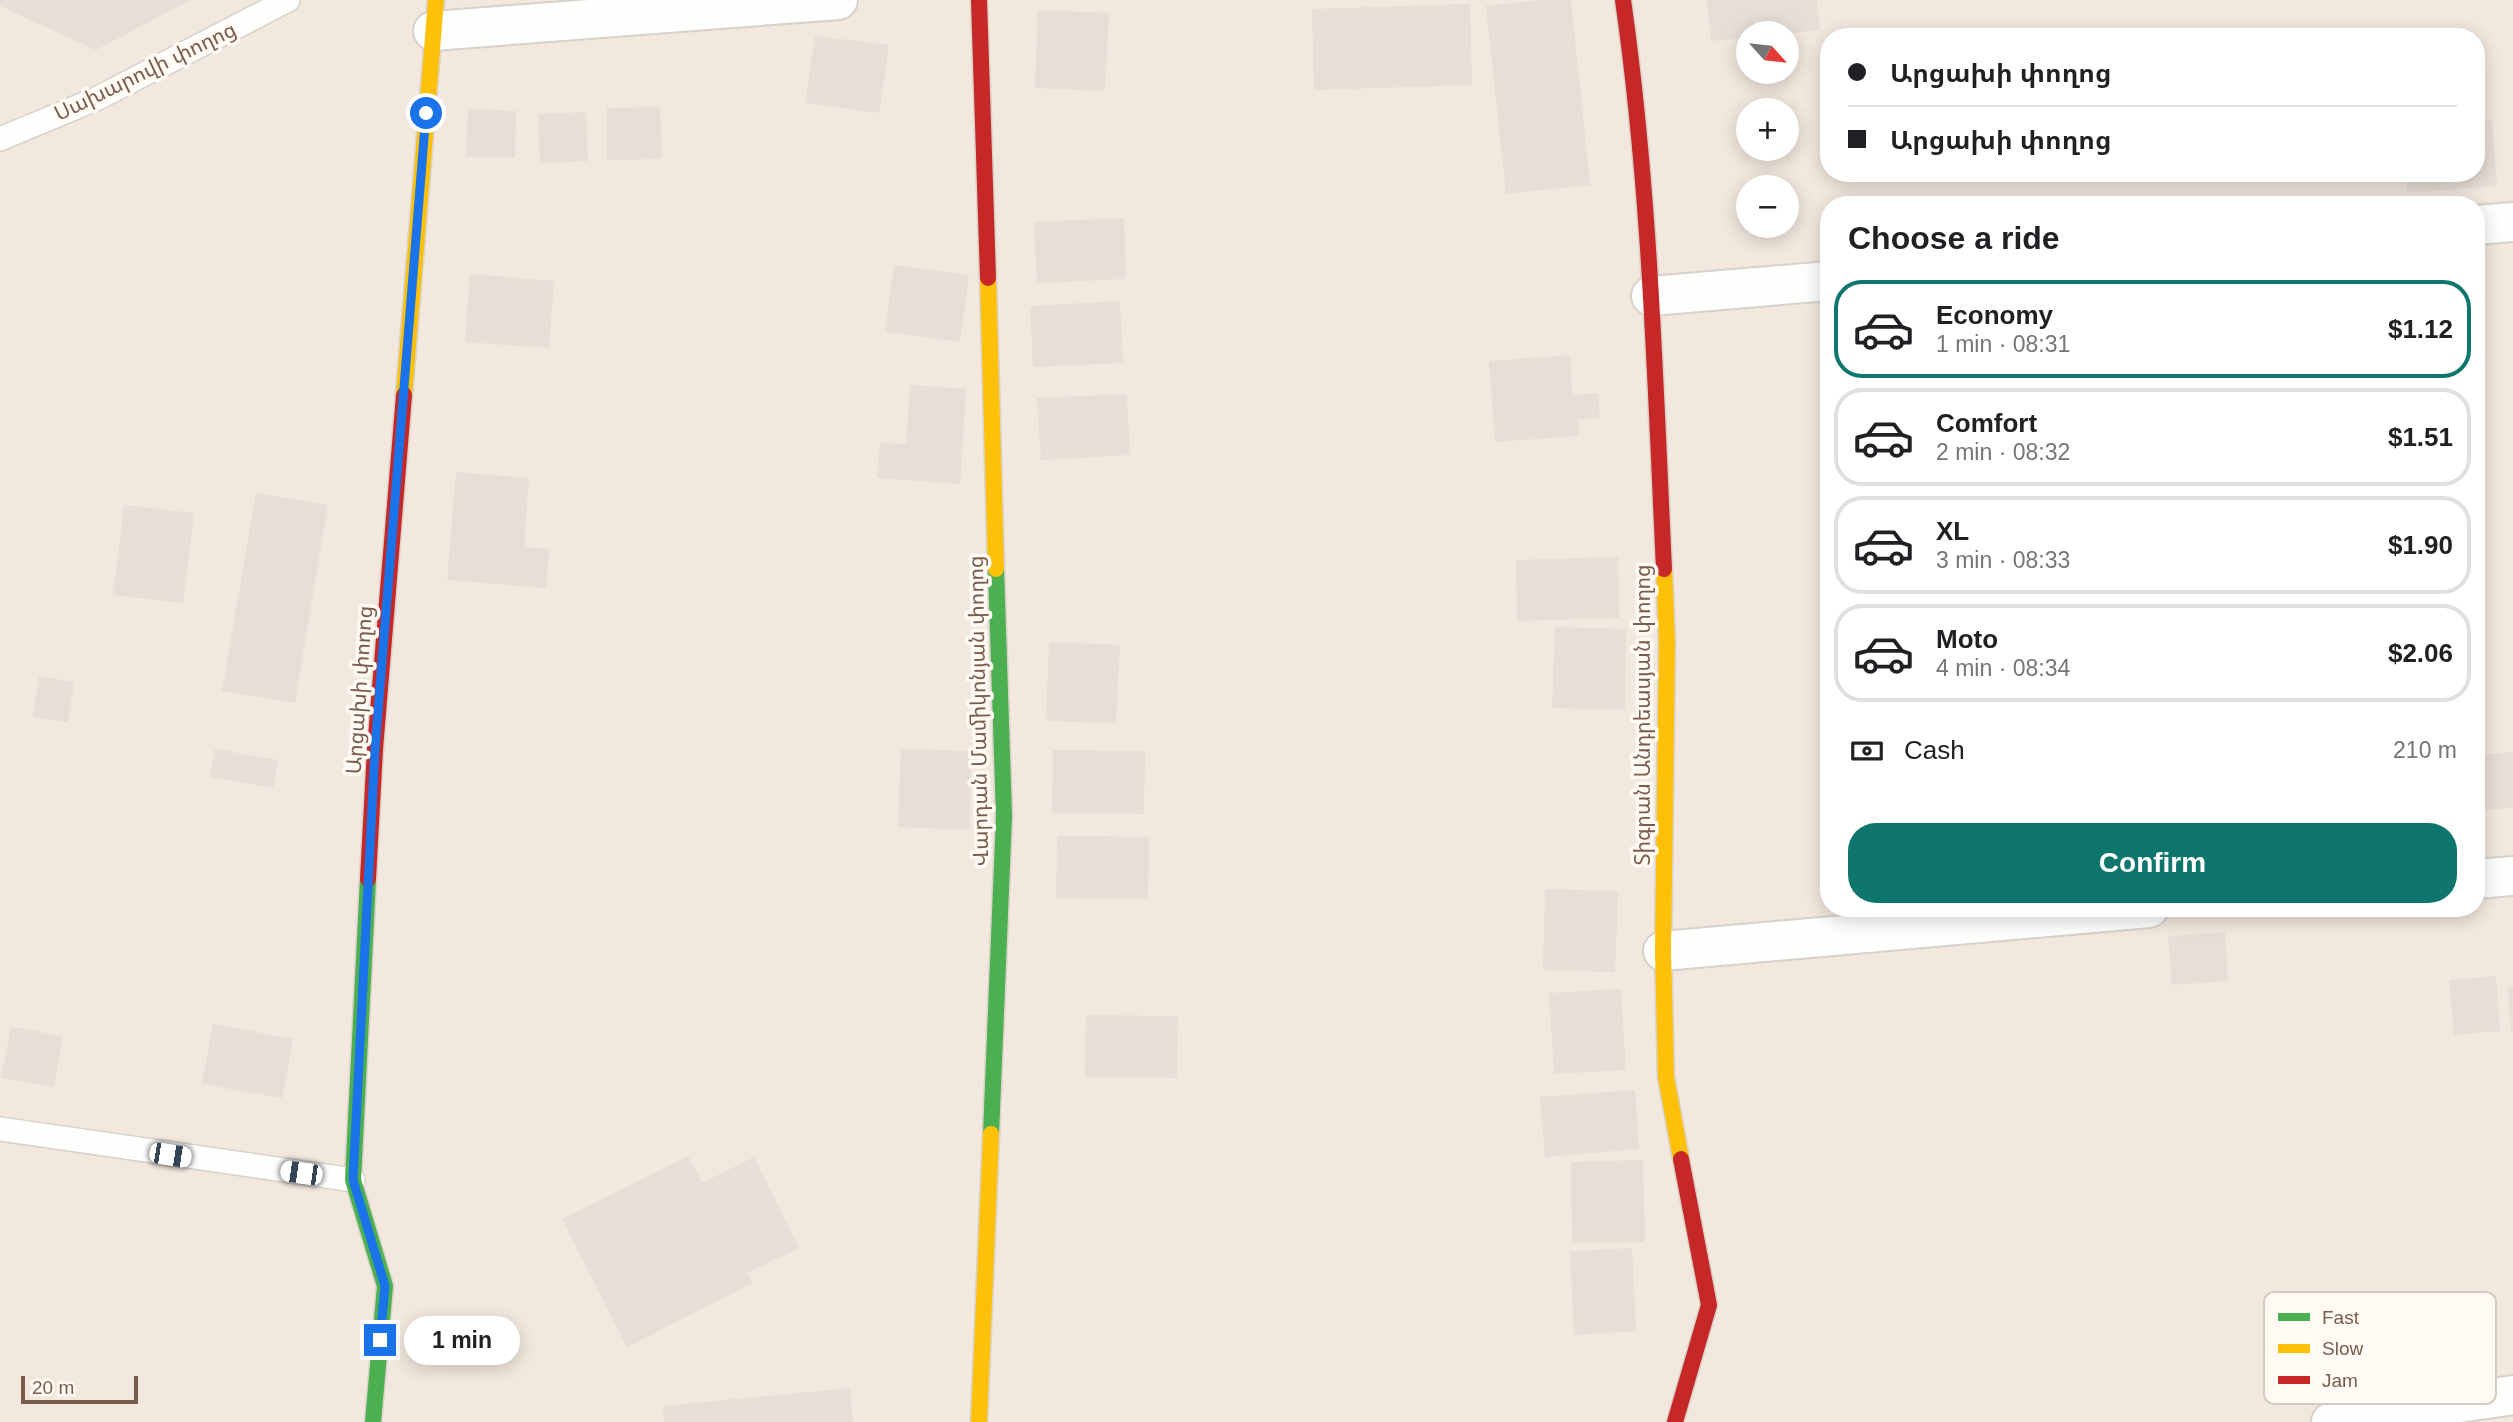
<!DOCTYPE html>
<meta charset="utf-8">
<style>
:root{--surface:#fff;--page:#f6f6f6;--text:#202124;--muted:#757577;--line:#e0e0e0;--accent:#0f766e}
body{margin:0;font-family:Arial,"Noto Sans Armenian",sans-serif;background:var(--page);color:var(--text);height:100vh;display:flex;flex-direction:column;font-size:26px;white-space:nowrap}
*{box-sizing:border-box;margin:0}
p{font-size:23px;color:var(--muted)}
.icon{flex:none;width:38px;height:38px;fill:none;stroke:currentColor;stroke-width:2;stroke-linecap:round;stroke-linejoin:round}
.map{position:relative;flex:1;overflow:hidden}
.panel{position:absolute;left:1820px;top:196px;width:665px;height:721px;display:flex;flex-direction:column;background:var(--surface);border-radius:28px;box-shadow:0 4px 18px #0003}
.panel>*{flex:none}
.guide{position:absolute;left:1820px;top:28px;width:665px;height:154px;border-radius:28px;box-shadow:0 4px 18px #0003;display:grid;align-content:center;height:154px;padding:0 28px;background:var(--surface)}
.needle{width:46px;rotate:117deg}
.fabs{position:absolute;left:1736px;top:21px;display:grid;gap:14px}
.fabs a{display:grid;place-items:center;width:63px;height:63px;border-radius:50%;background:var(--surface);box-shadow:0 4px 18px #0003;font-size:35px}
.scale{position:absolute;left:21px;bottom:18px;width:117px;box-sizing:border-box;padding-left:7px;border:4px solid #7a5c4d;border-top:0;font-size:19px;line-height:24px;white-space:nowrap;color:#7a5c4d;-webkit-text-stroke:5px #fffaf3;paint-order:stroke}
.end{position:absolute;width:32px;height:32px;margin:-16px;border:9px solid #1a73e8;background:#fff;box-shadow:0 0 0 4px #fff}
.from{border-radius:50%}
.bubble{position:absolute;height:49px;border-radius:24px;background:var(--surface);box-shadow:0 4px 18px #0003;font-size:23px;font-weight:700;line-height:49px;text-align:center}
.car{position:absolute;width:21px;height:42px;margin:-21px -10px;border-radius:9px;box-shadow:0 0 5px 2px #0007;background:linear-gradient(#fff 24%,#345 0 40%,#fff 0 76%,#345 0 86%,#fff 0)}
.guide b{display:flex;align-items:center;gap:24px;height:66px;font-size:26px}
.guide b+b{border-top:2px solid var(--line)}
.guide i{width:18px;height:18px;background:var(--text)}
ul{padding:0;list-style:none}
li{display:flex;align-items:center;gap:21px;height:98px;margin:0 14px 10px;padding:0 14px;border:4px solid var(--line);border-radius:28px}
li div{flex:1}
li b{display:block;font-size:26px}
li em{font-style:normal;font-weight:700}
li.current{border-color:var(--accent)}
li>.icon{width:63px;height:63px;stroke-width:1.5}
h2{padding:0 28px;font-size:32px;line-height:84px}
.pay{display:flex;align-items:center;gap:18px;height:77px;padding:0 28px;font-size:26px}
.pay p{margin-inline-start:auto}
.button{display:flex;gap:14px;margin-top:auto;padding:14px 28px}
.button a{flex:1;height:80px;border-radius:28px;background:var(--accent);color:#fff;font-size:28px;font-weight:700;line-height:80px;text-align:center}
.map>svg:first-child{display:block}
</style>
<div class="map">
<svg width="2513" height="1422" viewBox="0 0 2513 1422">
<rect width="100%" height="100%" fill="#f9f5f0"/>
<!-- residential -->
<path fill="#f2e8de" fill-rule="evenodd" d="M0,0H2513V1422H0ZM1748,33H1787V72H1748ZM1829,37H2476V173H1829ZM1748,110H1787V149H1748ZM1748,187H1787V226H1748ZM1829,205H2476V908H1829Z"/>
<!-- building -->
<path fill="#e6ded7" d="M0,0H190L96,50L0,6Z
M1539,0H1571L1590,185L1506,194L1486,6Z
M1707,0H1817L1820,30L1787,34L1748,33V38L1711,41Z
M1470,4L1472,85L1314,90L1312,9Z
M1038,10L1109,13L1105,91L1035,88Z
M815,36L889,45L879,113L805,103Z
M660,107L662,159L607,160V108Z
M468,109L516,111L515,158L466,157Z
M586,112L588,161L540,163L538,114Z
M2492,119L2497,186L2407,193L2406,173H2476V120Z
M1124,218L1126,279L1037,283L1034,222Z
M894,265L969,275L960,342L885,332Z
M470,274L554,281L549,348L465,342Z
M1120,301L1123,363L1033,367L1030,306Z
M1570,355L1572,395L1598,393L1600,418L1578,419L1579,436L1495,442L1489,361Z
M910,385L966,389L960,484L877,478L880,443L906,444Z
M1127,394L1130,455L1041,460L1037,398Z
M456,472L529,478L524,547L549,549L546,588L447,580Z
M256,493L328,505L295,703L222,691Z
M124,505L194,513L183,603L113,595Z
M1618,557L1619,618L1517,621L1516,560Z
M1555,627L1626,629L1625,710L1552,708Z
M1049,642L1120,645L1116,723L1046,721Z
M39,676L74,682L68,722L33,717Z
M215,749L278,760L273,788L210,777Z
M901,749L972,751L969,830L898,827Z
M1053,750L1145,751L1144,814L1052,813Z
M2513,752V808L2476,810V755Z
M1057,836L1149,837L1148,899L1056,898Z
M1545,889L1618,891L1615,972L1543,970Z
M2225,932L2228,981L2172,985L2168,936Z
M2496,976L2500,1031L2454,1035L2449,980Z
M2508,987H2513V1032H2511Z
M1621,989L1626,1070L1554,1074L1549,993Z
M1086,1015L1178,1016L1177,1078L1085,1077Z
M213,1024L293,1039L282,1098L202,1084Z
M11,1027L63,1036L54,1087L1,1078Z
M1635,1090L1639,1149L1545,1157L1540,1097Z
M688,1156L702,1183L754,1157L799,1248L747,1273L752,1283L627,1347L562,1219Z
M1643,1160L1645,1242L1572,1243L1571,1162Z
M1632,1248L1636,1331L1574,1335L1570,1251Z
M850,1388L853,1422H664L663,1406Z"/>
<g fill="none" stroke-linecap="round" stroke-linejoin="round">
<!-- lane casing -->
<g stroke="#d7d1cb" stroke-width="26">
<path id="lane" d="M0,139L96,99L288,0
M0,1129L353,1180"/>
</g>
<!-- street casing -->
<g stroke="#d7d1cb" stroke-width="42">
<path id="street" d="M433,31L838,0
M2476,225L2513,222
M1651,296L1829,281
M2476,879L2513,876
M1663,951L2149,908
M2331,1422L2513,1395"/>
</g>
<!-- fast casing -->
<g stroke="#d9d2cb" stroke-width="19">
<path id="fast" d="M368,879L353,1180L385,1286L373,1422
M991,1134L1004,816L996,569"/>
</g>
<!-- slow casing -->
<g stroke="#d9d2cb" stroke-width="19">
<path id="slow" d="M988,278L996,569
M404,395L436,0
M1664,569L1667,642L1663,951L1666,1077L1681,1159
M979,1422L991,1134"/>
</g>
<!-- jam casing -->
<g stroke="#d9d2cb" stroke-width="19">
<path id="jam" d="M979,0L988,278
M1623,0C1650,188 1655,379 1664,569
M368,879L375,749L404,395
M1675,1422L1709,1305L1681,1159"/>
</g>
<!-- lane -->
<use href="#lane" stroke="#fefefd" stroke-width="23"/>
<!-- street -->
<use href="#street" stroke="#fefefd" stroke-width="38"/>
<!-- fast -->
<use href="#fast" stroke="#4caf50" stroke-width="16"/>
<!-- slow -->
<use href="#slow" stroke="#ffc107" stroke-width="16"/>
<!-- jam -->
<use href="#jam" stroke="#c62828" stroke-width="16"/>
</g>
<g fill="none" stroke-linecap="round" stroke-linejoin="round">
<!-- route -->
<path stroke="#1a73e8" stroke-width="9" d="M380,1340L385,1286L353,1180L375,749L426,113"/>
</g>
<g text-anchor="middle" dominant-baseline="central" stroke-width="7" stroke-linejoin="round" paint-order="stroke">
<!-- street labels -->
<g font-size="21" fill="#7a5c4d" stroke="#fffaf3">
<text transform="translate(145 71) rotate(-26)">Սախարովի փողոց</text>
<text transform="translate(359 690) rotate(-86)">Արցախի փողոց</text>
<text transform="translate(978 711) rotate(-91)">Վարդան Մամիկոնյան փողոց</text>
<text transform="translate(1642 715) rotate(-90)">Տիգրան Անդրեասյան փողոց</text>
</g>
</g>
<!-- legend -->
<rect x="2264" y="1292" width="232" height="112" rx="10" fill="#fffaf3" stroke="#d7cbc1" stroke-width="2"/>
<rect x="2278" y="1313" width="32" height="8" fill="#4caf50"/>
<rect x="2278" y="1344" width="32" height="9" fill="#ffc107"/>
<rect x="2278" y="1376" width="32" height="8" fill="#c62828"/>
<g font-size="19" fill="#7a5c4d">
<text x="2322" y="1324">Fast</text>
<text x="2322" y="1355">Slow</text>
<text x="2322" y="1387">Jam</text>
</g>
</svg>
<div class="fabs">
<a><svg class="needle" viewBox="-14 -14 28 28"><path d="M0-13l5 13h-10z" fill="#e53935"/><path d="M0 13l5-13h-10z" fill="#757577"/></svg></a>
<a>+</a>
<a>−</a>
</div>
<div class="scale">20 m</div>
<i class="end from" style="left:426px;top:113px"></i>
<i class="end" style="left:380px;top:1340px"></i>
<div class="bubble" style="left:404px;top:1316px;width:116px">1 min</div>
<i class="car" style="left:170px;top:1155px;rotate:99deg"></i>
<i class="car" style="left:301px;top:1173px;rotate:278deg"></i>
<div class="guide">
<b><i class="from"></i>Արցախի փողոց</b>
<b><i></i>Արցախի փողոց</b>
</div>
<section class="panel">
<h2>Choose a ride</h2>
<ul>
<li class="current"><svg class="icon" aria-label="car" viewBox="0 0 24 24"><path d="M5 17H2v-5l4-1 3-4h7l3 4 3 1v5h-3M9 17h6M6 11h13"/><circle cx="7" cy="17" r="2"/><circle cx="17" cy="17" r="2"/></svg><div><b>Economy</b><p>1 min · 08:31</p></div><em>$1.12</em></li>
<li><svg class="icon" aria-label="car" viewBox="0 0 24 24"><path d="M5 17H2v-5l4-1 3-4h7l3 4 3 1v5h-3M9 17h6M6 11h13"/><circle cx="7" cy="17" r="2"/><circle cx="17" cy="17" r="2"/></svg><div><b>Comfort</b><p>2 min · 08:32</p></div><em>$1.51</em></li>
<li><svg class="icon" aria-label="car" viewBox="0 0 24 24"><path d="M5 17H2v-5l4-1 3-4h7l3 4 3 1v5h-3M9 17h6M6 11h13"/><circle cx="7" cy="17" r="2"/><circle cx="17" cy="17" r="2"/></svg><div><b>XL</b><p>3 min · 08:33</p></div><em>$1.90</em></li>
<li><svg class="icon" aria-label="car" viewBox="0 0 24 24"><path d="M5 17H2v-5l4-1 3-4h7l3 4 3 1v5h-3M9 17h6M6 11h13"/><circle cx="7" cy="17" r="2"/><circle cx="17" cy="17" r="2"/></svg><div><b>Moto</b><p>4 min · 08:34</p></div><em>$2.06</em></li>
</ul>
<div class="pay"><svg class="icon" aria-label="cash" viewBox="0 0 24 24"><path d="M3 7h18v10H3z"/><circle cx="12" cy="12" r="2"/></svg>Cash<p>210 m</p></div>
<div class="button"><a>Confirm</a></div>
</section>
</div>
